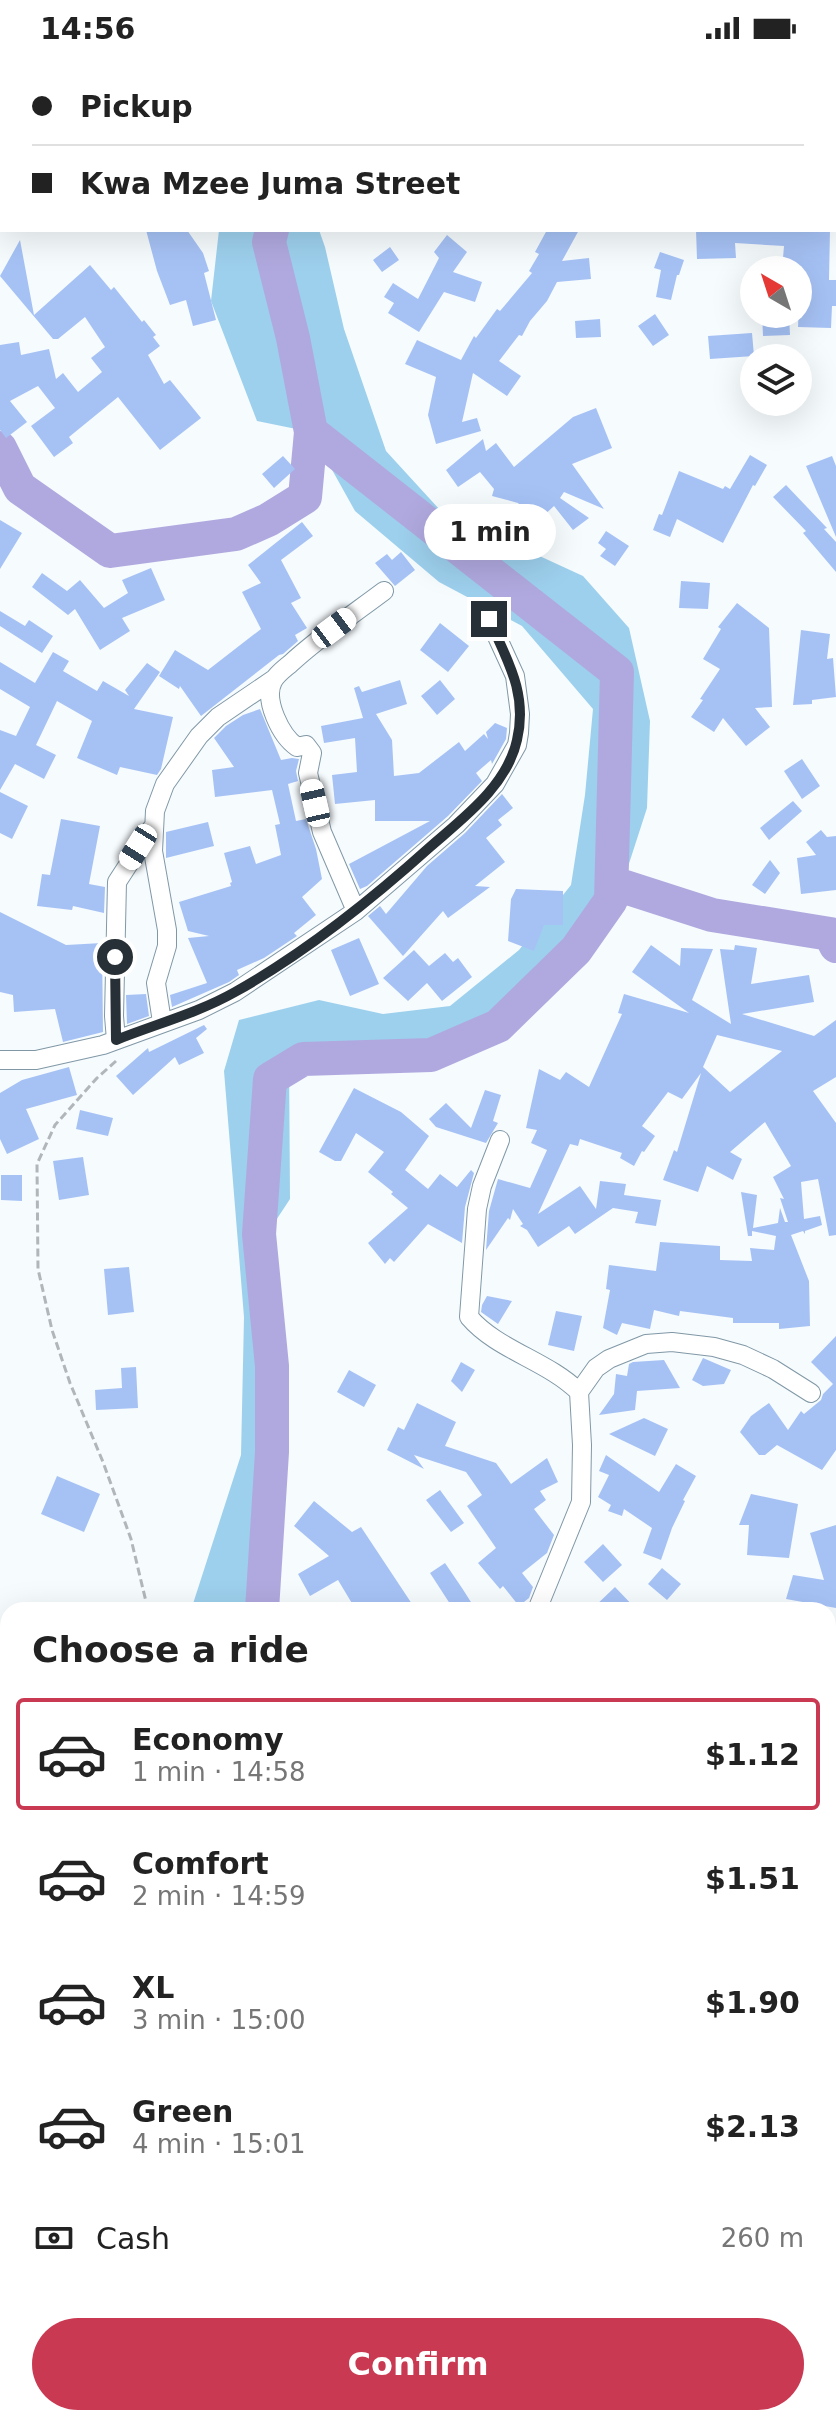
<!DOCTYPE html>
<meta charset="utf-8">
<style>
:root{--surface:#fff;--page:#f6f6f6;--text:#222;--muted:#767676;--line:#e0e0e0;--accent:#c93952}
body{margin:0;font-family:"DejaVu Sans",sans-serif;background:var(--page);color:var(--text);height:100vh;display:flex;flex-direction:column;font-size:30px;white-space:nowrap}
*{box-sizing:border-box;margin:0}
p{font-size:26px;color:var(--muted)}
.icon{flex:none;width:44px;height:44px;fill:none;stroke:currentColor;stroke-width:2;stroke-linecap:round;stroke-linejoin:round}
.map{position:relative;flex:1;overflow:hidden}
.sheet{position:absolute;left:0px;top:1546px;width:836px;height:824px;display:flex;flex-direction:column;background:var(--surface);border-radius:24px 24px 0 0;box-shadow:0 8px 32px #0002}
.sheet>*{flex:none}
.banner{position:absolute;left:0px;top:0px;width:836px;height:176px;box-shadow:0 8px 32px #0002;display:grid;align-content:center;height:176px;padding:0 32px;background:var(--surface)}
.needle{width:52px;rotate:321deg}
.controls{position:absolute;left:740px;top:200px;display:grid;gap:16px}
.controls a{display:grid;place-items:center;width:72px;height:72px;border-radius:50%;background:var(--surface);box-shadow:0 8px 32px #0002;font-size:40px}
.end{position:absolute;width:36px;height:36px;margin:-18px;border:10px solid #263036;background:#fff;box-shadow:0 0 0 4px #fff}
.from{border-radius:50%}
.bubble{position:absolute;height:56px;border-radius:28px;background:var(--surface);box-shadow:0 8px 32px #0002;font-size:26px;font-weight:600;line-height:56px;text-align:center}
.car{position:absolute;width:24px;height:48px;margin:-24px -12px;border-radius:10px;box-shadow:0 0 6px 2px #0007;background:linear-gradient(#fff 24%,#345 0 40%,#fff 0 76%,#345 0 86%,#fff 0)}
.banner b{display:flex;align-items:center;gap:28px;height:76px;font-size:30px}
.banner b+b{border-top:2px solid var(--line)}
.banner i{width:20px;height:20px;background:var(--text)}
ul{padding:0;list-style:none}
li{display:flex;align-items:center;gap:24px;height:112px;margin:0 16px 12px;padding:0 16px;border:4px solid transparent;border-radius:8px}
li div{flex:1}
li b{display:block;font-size:30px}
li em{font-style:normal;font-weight:600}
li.current{border-color:var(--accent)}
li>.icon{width:72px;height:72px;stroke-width:1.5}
h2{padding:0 32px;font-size:36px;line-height:96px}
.pay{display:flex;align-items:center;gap:20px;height:88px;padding:0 32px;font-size:30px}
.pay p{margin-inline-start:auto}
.action{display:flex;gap:16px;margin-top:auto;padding:16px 32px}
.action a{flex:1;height:92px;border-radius:48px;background:var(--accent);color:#fff;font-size:32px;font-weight:600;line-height:92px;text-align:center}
.status{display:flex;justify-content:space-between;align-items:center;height:56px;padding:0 40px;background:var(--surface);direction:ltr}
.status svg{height:22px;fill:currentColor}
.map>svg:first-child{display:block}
</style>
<div class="status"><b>14:56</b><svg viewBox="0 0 49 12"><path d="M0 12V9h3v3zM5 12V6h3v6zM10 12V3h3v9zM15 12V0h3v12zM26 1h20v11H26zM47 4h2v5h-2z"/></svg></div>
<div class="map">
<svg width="836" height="2370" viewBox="0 0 836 2370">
<rect width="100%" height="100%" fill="#f6fbfe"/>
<!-- green -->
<path fill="#9dd0ed" d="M219,174H319L325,191L344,273L386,395L440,454L583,520L629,572L650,665L647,752L613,857L556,924L445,997L289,1000L290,1143L259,1190L275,1389L258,1530L262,1554H191L241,1399L244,1261L224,1015L239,964L319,944L383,958L450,950L519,894L571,829L585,739L593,653L522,570L439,526L355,455L311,376L257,365L211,245Z
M8,1893V1982L0,1985V1895Z"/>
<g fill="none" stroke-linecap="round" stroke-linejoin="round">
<!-- stream -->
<path stroke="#8785ac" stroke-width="6" d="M828,2283L836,2285"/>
<!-- river -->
<path stroke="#b0a9df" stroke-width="34" d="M432,2L436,0
M0,392L20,432L110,495L236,478L268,464L305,441L311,376
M622,830L712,859L830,878L836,890
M262,1554L272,1396V1310L259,1178L270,1023L303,1003L431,999L498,970L576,894L611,844L617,616L311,376L293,282L269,186L272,174
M0,1937L8,1935"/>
</g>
<!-- building -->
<path fill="#a6c2f5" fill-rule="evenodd" d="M146,174H187L203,197L209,215L204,217L216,264L193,270L186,244L170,249L157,215Z
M547,174H579L562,205L589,202L591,223L557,226L547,245L530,265L522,280L519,279L499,305L521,320L507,340L473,317L462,366L477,362L481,375L436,388L428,359L436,321L405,308L417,284L461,304L474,280L476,282L497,253L500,255L532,217L529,215L539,198L535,196Z
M696,174H830L829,224H836V250H832L831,272L798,271L800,222L798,214H782L784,190L735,187L736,202L697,203Z
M447,179L467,196L453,216L482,226L475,246L444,236L419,276L388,257L394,247L384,241L393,227L418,243L439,202L434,196Z
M20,184L34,259L90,209L111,234L114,231L142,266L144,264L156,279L153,281L160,290L148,299L164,328L170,324L201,362L160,394L118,341L69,381L73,387L54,401L31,370L55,352L38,330L10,345L27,366L6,382L0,374V289L19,286L21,299L49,293L56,323L63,317L78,336L102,316L91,302L105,291L85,261L58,283H53L0,220Z
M390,191L399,204L382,216L373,204Z
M660,196L684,204L679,219H677L671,244L656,241L661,214L654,212Z
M655,258L669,279L653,290L638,270Z
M762,258H789L790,279L763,280Z
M600,263L601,281L576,282L575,265Z
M752,277L754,300L710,303L708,280Z
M596,352L612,392L572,408L604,453L564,436L560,442L589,462L573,474L554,450L540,463L532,454L528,458L518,447L492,440L494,433L480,416L458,431L446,414L483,383L486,395L496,387L514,411L573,361Z
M750,399L767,409L755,430L753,429L723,487L677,463L670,481L653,474L659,458L662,459L679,415L723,433L725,430L730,433Z
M283,400L295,413L274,432L262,418Z
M832,400L836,410V481L806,410Z
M786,429L827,472L824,473L836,486V516L803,477L806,475L773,441Z
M0,464L22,477L0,513Z
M302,466L313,480L281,504L301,542L291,547L307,572L295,579L298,585L283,598L279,599L201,660L180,630L179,633L159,620L175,594L208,614L261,573L242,536L261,527L248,509Z
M606,475L629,490L615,510L600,500L606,493L598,487Z
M401,496L415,514L395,530L375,507L387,498L392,504Z
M151,512L165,544L122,562L130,575L100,594L75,553L68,559L32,531L42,517L67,535L80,524L104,552L128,537L122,524Z
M681,525L710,527L708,553L679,552Z
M737,547L769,572L772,651L755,652L770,671L746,690L723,662L714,676L691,661L703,644L700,643L720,613L703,603L721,573L718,571Z
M0,555L25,570L29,564L53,580L42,597L0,570Z
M440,567L469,590L448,616L420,594Z
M801,574L830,578L827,603L833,602L836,641L812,644V648L793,649Z
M53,596L69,605L63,615L97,635L103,625L129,640L125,634L147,607L160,616L134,653L173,661L161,713L157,719L120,711L117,719L77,702L92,665L57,645L36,689L56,699L44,723L15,708L0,734V674L16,680L30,651L0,633V606L35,627Z
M400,624L407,648L376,658L392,684L394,720L419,717L459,686L465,695L484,678L488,683L486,676L495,667L507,672L506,683L492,708L491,704L476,717L482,725L448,760L367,830L360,833L349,808L430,765H375V744L335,748L332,719L357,716L355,682L324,687L321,670L363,662L354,632L359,630L362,636Z
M440,624L455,643L437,659L421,640Z
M260,653L281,704L292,702L299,703L296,715L298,725L288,728L296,765L306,763L316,793L322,823L302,841L316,859L294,877L297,880L264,902L237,914L239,919L229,926L172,951L170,939L207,927L188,882L209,880L188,875L179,846L231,830L230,827L232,826L224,797L250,790L256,808L281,799L275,769L280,768L272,734L215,741L212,714L234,711L214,682L226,670L243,659Z
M802,703L820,730L802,743L784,715Z
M0,736L28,750L12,783L0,777Z
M502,738L513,752L498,764L502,769L486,782L505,806L475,830L490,831L448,862L443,855L403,900L368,860L380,850L386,858L427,810L465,777Z
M793,745L802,755L769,784L760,772Z
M61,763L100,770L89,828L105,831L104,857L73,850L72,854L37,850L42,818L50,819Z
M208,766L214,790L166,802V776Z
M821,774L827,781L836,780V834L801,838L797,802L816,799L806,786Z
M770,804L780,817L765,838L752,829Z
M516,833L563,835V869H544L534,895L508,885L511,843Z
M0,856L66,889L102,887L103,976L63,986L55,953L14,956L13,939L0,936Z
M359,882L379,928L350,940L331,894Z
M651,889L680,910L681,892L713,893L692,944L731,968L720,893L734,894L735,889L757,892L751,928L809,919L814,946L742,958L814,980L836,964V1021L813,1035L836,1067V1179L829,1180L818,1123L801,1126L804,1163L820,1160L822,1169L805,1175V1178L803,1175L791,1179L809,1225L810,1270L779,1273V1267H733V1262L680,1255L679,1260L654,1254L650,1273L622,1267L617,1279L603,1272L610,1234L606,1233L609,1209L656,1215L660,1186L720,1190V1204L752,1205L750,1192L774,1194L776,1180L752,1175V1180H748L741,1136L757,1139L753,1172L778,1167L780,1152L785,1166H788L780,1142L784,1143L773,1121L791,1110L765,1066L730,1096L742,1103L733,1124L707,1110L698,1136L663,1124L674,1094L677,1096L701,1017L682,1043L668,1036L642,1070L655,1080L644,1096L642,1095L634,1110L620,1102L622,1097L580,1083L578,1090L570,1088L538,1158L580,1130L596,1153L600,1125L626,1128L624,1139L661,1144L656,1170L635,1167L638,1156L613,1152L575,1178L569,1170L538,1191L527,1174L520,1170L523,1168L513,1153L510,1164L508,1162L486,1194L489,1155L498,1123L530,1132L547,1094L531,1087L537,1074L526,1072L539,1013L560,1024L566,1016L589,1031L622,958L618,957L624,938L689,957L632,916ZM717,979L762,990L782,995L730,1036L703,1011Z
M414,894L429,910L445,897L453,906L458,902L472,921L442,945L427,927L408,945L383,922Z
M146,938L149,960L127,968L126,939Z
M204,969L207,973L196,982L204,997L179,1009L175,1001L133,1039L116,1020L148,992L149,996Z
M69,1011L77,1039L26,1053L39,1083L7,1098L0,1083V1037L22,1024Z
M354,1032L401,1056L429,1080L405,1114L428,1133L440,1118L457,1131L471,1114L474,1117L465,1151L462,1187L428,1168L394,1206L390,1202L385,1208L368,1187L408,1152L391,1138L393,1136L368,1116L384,1096L356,1077L341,1105H335L319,1096Z
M485,1034L501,1039L493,1065L498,1067L486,1087L436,1071L429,1063L446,1047L471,1072Z
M80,1054L113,1062L108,1080L76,1073Z
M83,1101L89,1139L59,1144L53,1105Z
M1,1119H22V1145L1,1144Z
M129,1211L134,1256L108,1259L104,1213Z
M487,1240L512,1245L498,1268L481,1256L482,1249Z
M556,1255L582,1260L574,1295L548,1289Z
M836,1280V1394L822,1414L777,1389L765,1399H759L740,1376L751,1360L769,1347L788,1374L801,1355L804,1358L821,1344L823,1338L833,1328L811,1306Z
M703,1302L731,1314L724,1328L703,1330L692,1324Z
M664,1304L680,1332L637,1335L635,1354L599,1359L614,1338L616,1318L627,1320L629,1308L633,1306Z
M461,1306L475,1314L462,1336L451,1325Z
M136,1311L138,1352L96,1354L95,1334L122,1332L121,1312Z
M349,1314L376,1329L364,1351L337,1336Z
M417,1347L456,1366L445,1390L496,1407L511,1428L547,1402L558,1426L540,1435L546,1444L534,1453L554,1479L547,1497L522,1517L533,1531L529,1542L519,1550L503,1530L500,1533L478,1507L496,1492L467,1450L482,1439L466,1416L414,1399L424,1413L387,1394L398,1371L404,1374Z
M644,1362L668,1373L655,1400L609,1378Z
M606,1399L659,1436L676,1408L696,1420L683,1444L685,1445L672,1472L661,1504L643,1497L652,1472L624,1453L622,1460L608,1455L611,1449L598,1441L609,1419L599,1415Z
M57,1420L100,1438L84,1476L41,1458Z
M440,1434L464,1467L451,1476L426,1444Z
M751,1438L798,1448L789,1502L747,1499L749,1469H739Z
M314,1445L352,1476L361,1471L416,1554H391L385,1547L372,1554H356L338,1524L310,1540L298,1518L329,1500L294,1470Z
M836,1469V1552L786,1543L793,1519L824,1524L810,1477Z
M603,1488L622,1509L603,1526L584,1506Z
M445,1507L462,1532L476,1554H454L430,1517Z
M662,1512L681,1528L667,1544L648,1528Z
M615,1531L637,1554H591Z"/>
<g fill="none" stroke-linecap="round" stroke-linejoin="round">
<!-- minor casing -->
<g stroke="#8098a6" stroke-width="20">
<path id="minor" d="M4,0L7,2
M792,0L793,2
M834,30L836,31
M356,855L322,776L308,717L312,697L306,689L297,691C281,680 263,644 273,625C277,618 284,613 290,608C319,581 352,559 384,535
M162,966L156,927L167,890V874L153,795L155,755L165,728L199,680L218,661L274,623
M116,984L114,960L117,826L152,772
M0,1004H36L103,989L199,954L235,936L356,855L456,769L495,728L517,689L519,677L520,658L515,620L489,563
M500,1084L482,1130L477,1153L469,1261C497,1294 548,1305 579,1336
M537,1554L581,1446L582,1389L579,1336L596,1312L609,1303L646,1288L672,1286L714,1291L743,1299L773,1313L811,1337
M0,1636L8,1633
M0,1761L8,1737
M828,1765H836
M828,1985H836
M0,2030L4,2064L8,2070
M828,2049L836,2046
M828,2216L836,2211
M167,2370L184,2362
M448,2370V2362"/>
</g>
<!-- path -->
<path stroke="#b0b6ba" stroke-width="3" stroke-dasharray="8 4" stroke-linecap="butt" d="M116,1005L97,1022L55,1069L37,1108L38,1213L52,1274L70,1327L103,1406L131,1483L148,1554"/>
<!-- minor -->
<use href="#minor" stroke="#fff" stroke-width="18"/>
</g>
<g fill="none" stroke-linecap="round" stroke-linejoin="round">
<!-- route -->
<path stroke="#263036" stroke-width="10" d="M115,901L116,984C156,968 198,957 235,936C305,897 370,845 430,791C463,762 507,730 517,684C528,637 507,604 489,563"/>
</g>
</svg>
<div class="controls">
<a><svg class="needle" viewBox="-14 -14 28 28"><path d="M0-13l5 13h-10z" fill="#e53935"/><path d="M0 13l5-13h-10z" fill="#767676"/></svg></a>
<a><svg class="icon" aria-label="layers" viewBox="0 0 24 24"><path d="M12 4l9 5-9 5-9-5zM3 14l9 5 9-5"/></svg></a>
</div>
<i class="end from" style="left:115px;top:901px"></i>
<i class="end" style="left:489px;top:563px"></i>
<div class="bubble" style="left:424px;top:448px;width:132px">1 min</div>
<i class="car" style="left:334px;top:572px;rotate:53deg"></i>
<i class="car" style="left:315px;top:747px;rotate:347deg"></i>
<i class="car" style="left:138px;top:791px;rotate:212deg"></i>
<div class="banner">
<b><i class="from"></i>Pickup</b>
<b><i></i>Kwa Mzee Juma Street</b>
</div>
<section class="sheet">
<h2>Choose a ride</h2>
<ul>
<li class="current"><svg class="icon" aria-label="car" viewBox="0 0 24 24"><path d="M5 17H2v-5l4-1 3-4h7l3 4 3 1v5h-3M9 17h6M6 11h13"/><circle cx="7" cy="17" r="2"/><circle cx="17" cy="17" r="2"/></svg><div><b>Economy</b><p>1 min · 14:58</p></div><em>$1.12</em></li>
<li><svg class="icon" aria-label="car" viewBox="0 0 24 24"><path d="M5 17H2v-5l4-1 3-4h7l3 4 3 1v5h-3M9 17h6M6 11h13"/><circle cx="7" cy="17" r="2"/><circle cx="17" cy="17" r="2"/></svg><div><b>Comfort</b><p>2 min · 14:59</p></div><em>$1.51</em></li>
<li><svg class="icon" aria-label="car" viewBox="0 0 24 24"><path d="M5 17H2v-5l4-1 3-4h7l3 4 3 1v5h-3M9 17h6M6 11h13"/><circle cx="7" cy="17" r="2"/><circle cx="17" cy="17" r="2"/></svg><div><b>XL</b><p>3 min · 15:00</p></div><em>$1.90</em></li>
<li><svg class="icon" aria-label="car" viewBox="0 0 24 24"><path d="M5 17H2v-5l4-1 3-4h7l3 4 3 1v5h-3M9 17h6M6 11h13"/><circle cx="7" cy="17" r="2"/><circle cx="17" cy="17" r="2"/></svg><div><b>Green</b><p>4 min · 15:01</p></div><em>$2.13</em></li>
</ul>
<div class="pay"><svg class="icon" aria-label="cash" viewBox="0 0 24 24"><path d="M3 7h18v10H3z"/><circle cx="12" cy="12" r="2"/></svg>Cash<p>260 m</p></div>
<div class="action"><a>Confirm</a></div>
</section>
</div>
